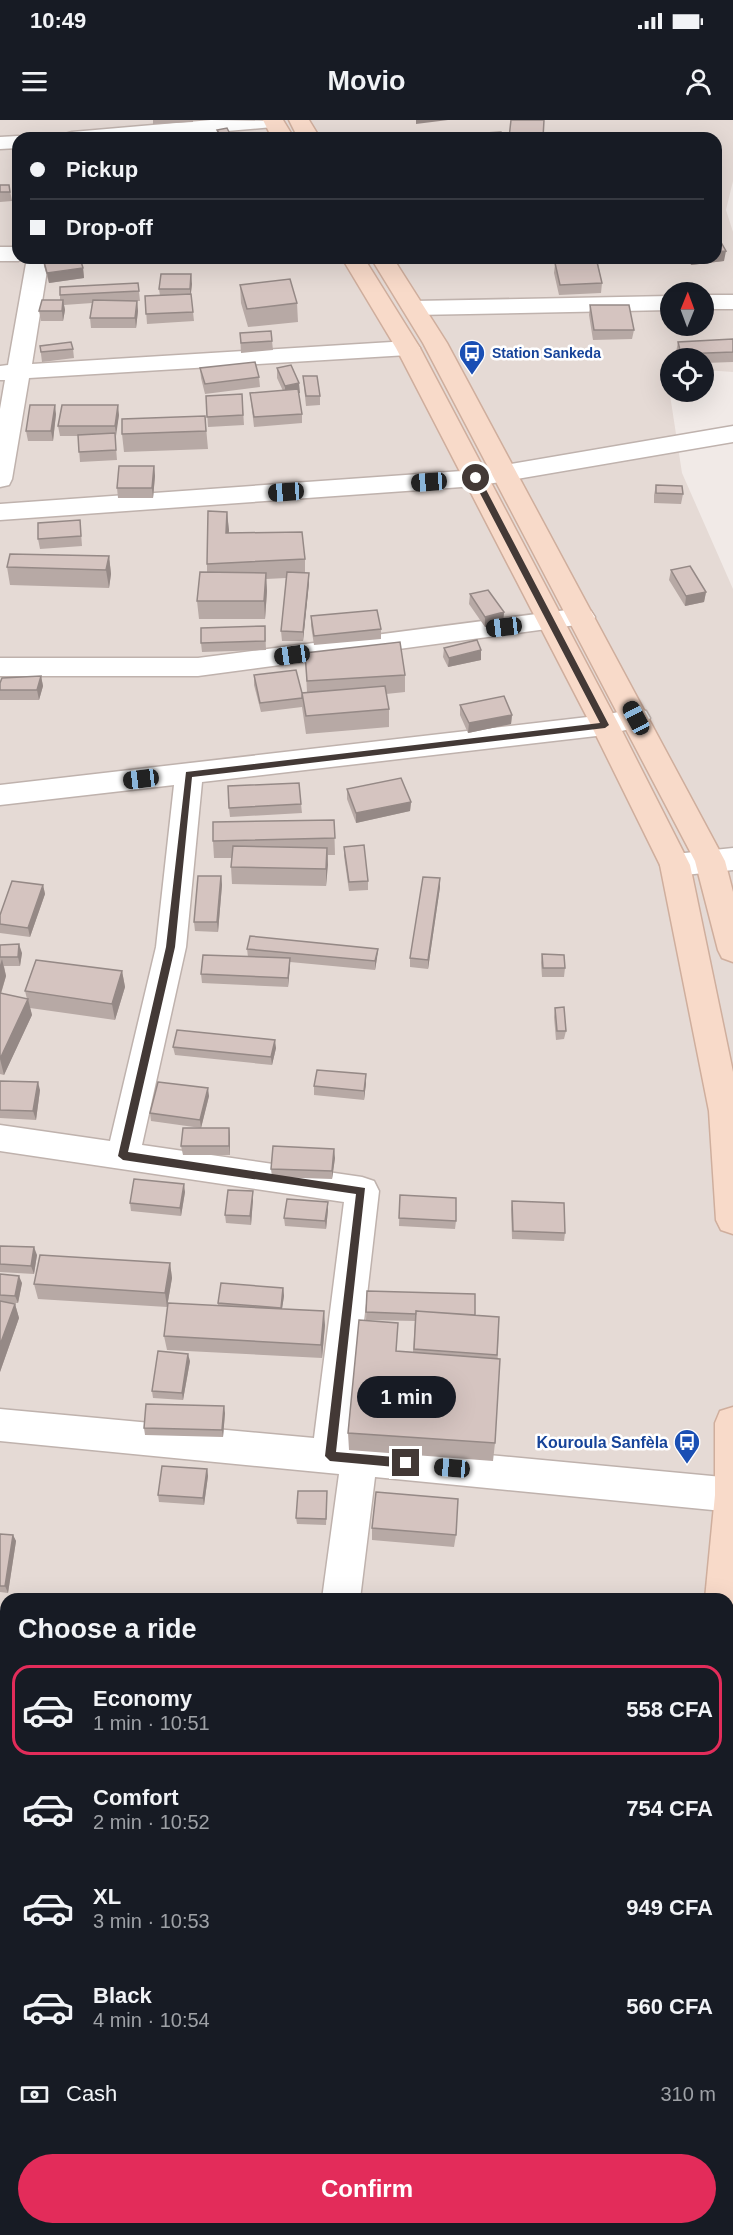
<!DOCTYPE html>
<meta charset="utf-8">
<style>
:root{--surface:#171b24;--page:#242831;--text:#f1f3f6;--muted:#9ea1a6;--line:#363941;--accent:#e32c5a}
body{margin:0;font-family:Arial,sans-serif;background:var(--page);color:var(--text);height:100vh;display:flex;flex-direction:column;font-size:22px;white-space:nowrap}
*{box-sizing:border-box;margin:0}
p{font-size:20px;color:var(--muted)}
.icon{flex:none;width:33px;height:33px;fill:none;stroke:currentColor;stroke-width:2;stroke-linecap:round;stroke-linejoin:round}
.map{position:relative;flex:1;overflow:hidden}
.details{position:absolute;left:0px;top:1473px;width:734px;height:642px;display:flex;flex-direction:column;background:var(--surface);border-radius:18px 18px 0 0;box-shadow:0 6px 24px #0002}
.details>*{flex:none}
.hud{position:absolute;left:12px;top:12px;width:710px;height:132px;border-radius:18px;box-shadow:0 6px 24px #0002;display:grid;align-content:center;height:132px;padding:0 18px;background:var(--surface)}
.needle{width:39px;rotate:1deg}
.controls{position:absolute;left:660px;top:162px;display:grid;gap:12px}
.controls a{display:grid;place-items:center;width:54px;height:54px;border-radius:50%;background:var(--surface);box-shadow:0 6px 24px #0002;font-size:30px}
.end{position:absolute;width:27px;height:27px;margin:-14px;border:8px solid #433936;background:#fff;box-shadow:0 0 0 3px #fff}
.from{border-radius:50%}
.bubble{position:absolute;height:42px;border-radius:21px;background:var(--surface);box-shadow:0 6px 24px #0002;font-size:20px;font-weight:700;line-height:42px;text-align:center}
.car{position:absolute;width:18px;height:36px;margin:-18px -9px;border-radius:8px;box-shadow:0 0 4px 2px #0007;background:linear-gradient(#222 24%,#8ab4d8 0 40%,#222 0 76%,#8ab4d8 0 86%,#222 0)}
.hud b{display:flex;align-items:center;gap:21px;height:57px;font-size:22px}
.hud b+b{border-top:2px solid var(--line)}
.hud i{width:15px;height:15px;background:var(--text)}
ul{padding:0;list-style:none}
li{display:flex;align-items:center;gap:18px;height:90px;margin:0 12px 9px;padding:0 6px;border:3px solid transparent;border-radius:18px}
li div{flex:1}
li b{display:block;font-size:22px}
li em{font-style:normal;font-weight:700}
li.active{border-color:var(--accent)}
li>.icon{width:54px;height:54px;stroke-width:1.5}
h2{padding:0 18px;font-size:27px;line-height:72px}
.pay{display:flex;align-items:center;gap:15px;height:66px;padding:0 18px;font-size:22px}
.pay p{margin-inline-start:auto}
.action{display:flex;gap:12px;margin-top:auto;padding:12px 18px}
.action a{flex:1;height:69px;border-radius:36px;background:var(--accent);color:#fff;font-size:24px;font-weight:700;line-height:69px;text-align:center}
.status{display:flex;justify-content:space-between;align-items:center;height:42px;padding:0 30px;background:var(--surface);direction:ltr}
.status svg{height:16px;fill:currentColor}
header{display:flex;justify-content:space-between;align-items:center;height:78px;padding:0 18px;background:var(--surface);font-size:27px;font-weight:700}
.map>svg:first-child{display:block}
</style>
<div class="status"><b>10:49</b><svg viewBox="0 0 49 12"><path d="M0 12V9h3v3zM5 12V6h3v6zM10 12V3h3v9zM15 12V0h3v12zM26 1h20v11H26zM47 4h2v5h-2z"/></svg></div>
<header><svg class="icon" aria-label="menu" viewBox="0 0 24 24"><path d="M4 6h16M4 12h16M4 18h16"/></svg>Movio<svg class="icon" aria-label="person" viewBox="0 0 24 24"><circle cx="12" cy="8" r="4"/><path d="M4 21q1-7 8-7t8 7"/></svg></header>
<div class="map">
<svg width="733" height="2115" viewBox="0 0 733 2115">
<rect width="100%" height="100%" fill="#f1eae7"/>
<!-- residential -->
<path fill="#e5dad5" fill-rule="evenodd" d="M0,0H733V61L726,90L733,112V252L704,250V238H670V249H666L682,353L733,469V2115H0ZM18,18H716V138H18ZM670,172H704V206H670ZM6,1479H728V2109H6Z"/>
<g fill="none" stroke-linecap="round" stroke-linejoin="round">
<!-- minor casing -->
<g stroke="#bfb2ad" stroke-width="3">
<path id="minor" d="M211,0L283,1L280,5L273,7L146,18H61L65,14L72,12Z
M18,16L26,18H18V28L0,29V17Z
M0,127H18V138H26L18,141H0Z
M27,138H49L32,244L408,221L416,223L420,228L416,233L408,235L29,258L12,359L9,365L0,367V289L5,260H0V246L8,245Z
M704,175H733V189H704Z
M670,176V190L414,195L406,193L402,188L406,183L414,181Z
M733,306V322L476,366L0,400V384L476,350Z
M582,488L591,491L595,497L591,503L198,556H0V538H198Z
M636,588L646,591L650,598L646,605L605,615L202,662L186,827L142,1025L362,1057L374,1061L379,1071L350,1322L733,1358V1392L375,1357L360,1479H322L339,1354L0,1321V1289L314,1318L344,1082L0,1031V1005L110,1021L156,827L174,665L0,685V665L605,595Z
M733,728V750L675,756L665,753L660,745L665,737L675,734Z
M0,1638L6,1639V1679L0,1678Z"/>
</g>
<!-- secondary casing -->
<g stroke="#cfae9d" stroke-width="3">
<path id="secondary" d="M263,0H283L294,18H272Z
M289,0H309L320,18H298Z
M342,138H364L420,228L619,605L690,745L733,952V1114L721,1110L716,1100L709,991L660,745L591,605L396,228Z
M371,138H393L447,223L725,741L733,772V842L722,838L718,830L695,741L423,223Z
M733,1287V1494L728,1496V1479H705L715,1375V1303L720,1291Z
M652,2109H698V2115H652Z"/>
</g>
<!-- minor -->
<use href="#minor" fill="#fff" fill-rule="evenodd"/>
<!-- secondary -->
<use href="#secondary" fill="#f8dac9" fill-rule="evenodd"/>
</g>
<!-- wall -->
<path fill="#b7a9a5" d="M153,0H193V2L153,4Z
M217,10L232,18H218Z
M0,65H9L12,81L0,82Z
M43,138L83,148L84,158L49,163L44,146Z
M553,138H621L620,142L598,144L602,163L601,173L559,175L554,153L555,144Z
M687,138H716L724,141L691,145Z
M138,163L140,181H137L138,191L136,208H91L90,198L92,183L64,185L65,190L63,201H41L39,191L60,180V175Z
M192,164L191,174L194,201L147,204L145,176H160L159,169Z
M240,165L297,183L298,202L248,207L241,183Z
M590,185L634,210L632,219L593,220L589,195Z
M240,213L272,221L273,230L241,233Z
M733,219V242L704,243V238H678L676,232L678,222Z
M40,226L73,229L74,238L42,242Z
M200,248L259,257L260,267L205,274L201,258Z
M277,248L300,273H298L302,294V303L254,307L250,273L283,271L277,258Z
M303,256L320,276V285L306,286Z
M242,274L244,305L208,307L206,276Z
M56,294L53,321H28L26,311Z
M119,295L115,316L117,340L80,342L78,316H60L58,306Z
M205,296L208,329L124,332L122,314Z
M154,346L155,356L153,378H118L117,368Z
M656,365L683,374L681,384L654,383V375Z
M227,392L229,413L305,439V453L309,463L303,521H282L281,511L286,458L266,459L267,471L265,499H199L197,481L207,452V444Z
M80,400L82,426L40,429L38,419Z
M109,436L111,454L109,468L10,465L7,447Z
M671,450L706,472L704,482L685,486L669,460Z
M470,474L504,492L503,502L485,507L469,484Z
M311,496L381,509V519L314,525L311,506Z
M265,506L266,530L202,532L201,523Z
M444,528L481,530V540L448,547L443,537Z
M305,533L405,555V572L386,574L389,589V607L306,614L302,587L261,592L254,565V555L302,573L307,572Z
M41,556L43,566L39,580H0V563Z
M460,585L512,595L511,604L468,613L460,595Z
M347,669L411,682L410,691L356,703L347,679Z
M301,684L302,693L230,697L229,688Z
M334,700L335,735H328L326,766L232,764L231,747L232,738H214L213,721Z
M344,727L368,761V770L349,771L344,736Z
M221,756L222,765L218,812L195,811L194,802Z
M440,758V767L428,849L410,847V838Z
M43,765L45,774L30,817L0,813V795Z
M0,825L22,833L20,846H4L6,856L1,874L27,879L25,871L122,851L125,867L115,900L30,888L32,895L4,955L0,954Z
M247,829H378L377,838L375,850L290,842L288,867L202,863L201,854L248,837Z
M542,834L565,848L564,857H542L541,843Z
M555,888L566,911L564,919L556,920L554,897Z
M173,927L276,928L272,945L175,935Z
M0,961L40,970L36,1000L0,998Z
M366,963L364,980L314,975V966Z
M209,976L201,1008L151,1001L150,993Z
M229,1008L230,1017V1035H183L181,1026Z
M335,1038L332,1059L272,1057L271,1049Z
M185,1072L181,1096L131,1091L130,1083Z
M400,1075L456,1101L455,1109L399,1106Z
M253,1079L251,1105L226,1103L225,1095Z
M512,1081L565,1113L564,1121L512,1119L511,1089Z
M328,1082V1090L326,1109L285,1106L284,1098Z
M0,1126L37,1135L34,1154L0,1152Z
M170,1143L172,1158L167,1187L38,1179L34,1164Z
M0,1154L22,1163L18,1183H9L15,1184L19,1198L0,1252Z
M283,1168L284,1176L282,1189L325,1205L322,1238L167,1230L164,1216L218,1186V1183Z
M367,1171L475,1195L499,1197L495,1323L493,1341L349,1330L348,1313L396,1231L413,1232L415,1201L366,1200Z
M190,1241L183,1280L153,1278L152,1271Z
M225,1293L223,1317L145,1315L144,1308Z
M207,1349L208,1356L204,1385L159,1382L158,1375Z
M327,1378L326,1405L297,1404L296,1398Z
M372,1408L456,1415L454,1427L372,1420Z
M0,1414L13,1415L16,1421L8,1473L0,1472Z
M0,1819L6,1820V1899L0,1898Z"/>
<!-- shaded-wall -->
<path fill="#958986" d="M416,0H448L416,4Z
M726,131L724,141L691,145L692,138H716V132Z
M83,148L84,158L49,163L47,153Z
M191,154L192,164L190,179V169Z
M63,180L65,190L63,201L62,191Z
M137,181L138,191L136,208L135,198Z
M299,263L300,273L285,276V266Z
M55,285L56,294L53,321L51,311Z
M118,285L119,295L116,316L115,306Z
M154,346L155,356L153,378L152,368Z
M227,392L229,410L227,431L226,413Z
M109,436L111,454L109,468L106,450Z
M266,453L267,471L265,499L264,481Z
M309,453V463L303,521V512Z
M706,472L704,482L685,486L686,476Z
M504,492L503,502L485,507V497Z
M481,530V540L448,547L449,538Z
M41,556L43,566L39,580L37,570Z
M512,595L511,604L468,613L469,603Z
M411,682L410,691L356,703V693Z
M327,728L328,745L326,766V749Z
M221,756L222,765L218,812L217,802Z
M440,758V767L428,849V840Z
M43,765L45,774L30,817L28,808Z
M19,824L22,833L20,846L18,837Z
M378,829L377,838L375,850V841Z
M290,838V847L288,867V858Z
M2,839L6,856L0,876V845Z
M122,851L125,867L115,900L112,884Z
M28,879L32,895L4,955L0,939Z
M275,920L276,928L272,945L271,937Z
M366,954V963L364,980V971Z
M38,962L40,970L36,1000L33,991Z
M208,968L209,976L201,1008L200,1000Z
M229,1008L230,1017V1035L229,1026Z
M334,1029L335,1038L332,1059V1051Z
M184,1064L185,1072L181,1096L180,1088Z
M253,1071V1079L251,1105L250,1096Z
M328,1082V1090L326,1109L325,1101Z
M34,1127L37,1135L34,1154L31,1146Z
M170,1143L172,1158L167,1187L165,1173Z
M19,1156L22,1163L18,1183L15,1176Z
M283,1168L284,1176L281,1195V1188Z
M15,1184L19,1198L0,1252V1225Z
M324,1191L325,1205L322,1238L321,1225Z
M188,1234L190,1241L183,1280L182,1273Z
M224,1286L225,1293L223,1317L222,1310Z
M207,1349L208,1356L204,1385L203,1378Z
M13,1415L16,1421L8,1473L5,1466Z"/>
<!-- building -->
<path fill="#d5c4c0" stroke="#958986" stroke-width="1.5" d="M511,0H544L543,18H509Z
M227,8L232,18H222L217,10Z
M501,12L503,18H488L486,13Z
M0,65H9L10,72H0Z
M716,117H718L726,131L716,132Z
M43,138H80L83,148L47,153Z
M597,142L602,163L560,165L555,143Z
M161,154H191L190,169H159Z
M290,159L297,183L247,189L240,165Z
M138,163L139,171L60,175V167Z
M191,174L193,192L146,194L145,176Z
M42,180H63L62,191H39Z
M93,180L137,181L135,198H90Z
M590,185H629L634,210H594Z
M271,211L272,221L241,223L240,213Z
M733,219V232L681,234L678,222Z
M71,222L73,229L41,232L40,226Z
M255,242L259,257L205,264L200,248Z
M291,245L299,263L285,266L277,248Z
M303,256H317L320,276H306Z
M298,269L302,294L254,297L250,273Z
M242,274L243,295L207,297L206,276Z
M30,285H55L51,311H26Z
M62,285H118L115,306H58Z
M205,296L206,311L122,314V299Z
M115,313L116,330L79,332L78,315Z
M119,346H154L152,368H117Z
M656,365L682,366L683,374L656,373Z
M208,391L227,392L226,413L302,412L305,439L207,444Z
M80,400L81,416L38,419V403Z
M10,434L109,436L106,450L7,447Z
M690,446L706,472L686,476L671,450Z
M200,452L266,453L264,481H197Z
M287,452L309,453L303,512L281,511Z
M488,470L504,492L485,497L470,474Z
M377,490L381,509L314,516L311,496Z
M265,506V521L201,523V508Z
M477,520L481,530L449,538L444,528Z
M400,522L405,555L307,561L305,533Z
M296,550L302,573V578L260,583L254,555Z
M41,556L37,570H0V563L2,558Z
M385,566L389,589L306,596L302,573Z
M504,576L512,595L469,603L460,585Z
M401,658L411,682L356,693L347,669Z
M299,663L301,684L229,688L228,666Z
M334,700L335,718L213,721V702Z
M364,725L368,761L349,762L344,727Z
M233,726L327,728L326,749L231,747Z
M198,756H221L217,802H194Z
M423,757L440,758L428,840L410,838Z
M12,761L43,765L28,808L0,804V795Z
M250,816L378,829L375,841L247,829Z
M19,824L18,837H0V825Z
M542,834L564,835L565,848H543Z
M203,835L290,838L288,858L201,854Z
M36,840L122,851L112,884L25,871Z
M0,873L28,879L0,939Z
M564,887L566,911H557L555,888Z
M177,910L275,920L271,937L173,927Z
M317,950L366,954L364,971L314,966Z
M0,961L38,962L33,991L0,990Z
M158,962L208,968L200,1000L150,993Z
M183,1008H229V1026H181Z
M273,1026L334,1029L332,1051L271,1049Z
M134,1059L184,1064L180,1088L130,1083Z
M228,1070L253,1071L250,1096L225,1095Z
M400,1075L456,1078V1101L399,1098Z
M287,1079L328,1082L325,1101L284,1098Z
M512,1081L564,1083L565,1113L513,1111Z
M0,1126L34,1127L31,1146L0,1144Z
M40,1135L170,1143L165,1173L34,1164Z
M0,1154L19,1156L15,1176L0,1175Z
M221,1163L283,1168L281,1188L218,1183Z
M367,1171L475,1174V1195L416,1191V1194L366,1192Z
M0,1181L15,1184L0,1225Z
M168,1183L324,1191L321,1225L164,1216Z
M416,1191L499,1197L497,1235L414,1229Z
M359,1200L398,1203L396,1231L500,1239L495,1323L348,1313Z
M158,1231L188,1234L182,1273L152,1271Z
M146,1284L224,1286L222,1310L144,1308Z
M162,1346L207,1349L203,1378L158,1375Z
M298,1371H327L326,1399L296,1398Z
M376,1372L458,1379L456,1415L372,1408Z
M0,1414L13,1415L5,1466H0Z
M0,1819L6,1820V1894L0,1893Z"/>
<!-- route -->
<path fill="#433936" d="M476,356L480,358L609,605L605,608L192,657L175,827L128,1032L365,1068L336,1332L406,1338L411,1343L406,1348L330,1341L325,1336L356,1074L123,1040L118,1036L166,827L186,652L600,603L472,358Z"/>
<!-- icons -->
<defs>
<g id="bus-pin" transform="scale(1.35)"><path d="M0 17L-7.5 6A9.5 9.5 0 1 1 7.5 6Z" fill="#1a4fb4" stroke="#fff"/><path d="M-5-6H5V4H4V6H2V4H-2V6H-4V4H-5ZM-3.5-4V0h7V-4ZM-3.5 1.2v1.5H-2V1.2ZM2 1.2v1.5H3.5V1.2Z" fill="#fff"/></g>
</defs>
<g fill-rule="evenodd">
<use href="#bus-pin" x="472" y="233"/>
<use href="#bus-pin" x="687" y="1322"/>
</g>
<g text-anchor="middle" dominant-baseline="central" stroke-width="5" stroke-linejoin="round" paint-order="stroke">
<!-- far-transit labels -->
<g font-size="14" font-weight="bold" fill="#164399" stroke="#fff" text-anchor="start">
<text x="492" y="233">Station Sankeda</text>
</g>
<!-- transit labels -->
<g font-size="16" font-weight="bold" fill="#164399" stroke="#fff" text-anchor="end">
<text x="668" y="1322">Kouroula Sanfèla</text>
</g>
</g>
</svg>
<div class="controls">
<a><svg class="needle" viewBox="-14 -14 28 28"><path d="M0-13l5 13h-10z" fill="#e53935"/><path d="M0 13l5-13h-10z" fill="#9ea1a6"/></svg></a>
<a><svg class="icon" aria-label="locate" viewBox="0 0 24 24"><circle cx="12" cy="12" r="6"/><path d="M12 2v4M12 18v4M2 12h4M18 12h4"/></svg></a>
</div>
<i class="end from" style="left:476px;top:358px"></i>
<i class="end" style="left:406px;top:1343px"></i>
<div class="bubble" style="left:357px;top:1256px;width:99px">1 min</div>
<i class="car" style="left:429px;top:362px;rotate:266deg"></i>
<i class="car" style="left:286px;top:372px;rotate:266deg"></i>
<i class="car" style="left:504px;top:507px;rotate:263deg"></i>
<i class="car" style="left:292px;top:535px;rotate:262deg"></i>
<i class="car" style="left:636px;top:598px;rotate:332deg"></i>
<i class="car" style="left:141px;top:659px;rotate:263deg"></i>
<i class="car" style="left:452px;top:1348px;rotate:275deg"></i>
<div class="hud">
<b><i class="from"></i>Pickup</b>
<b><i></i>Drop-off</b>
</div>
<section class="details">
<h2>Choose a ride</h2>
<ul>
<li class="active"><svg class="icon" aria-label="car" viewBox="0 0 24 24"><path d="M5 17H2v-5l4-1 3-4h7l3 4 3 1v5h-3M9 17h6M6 11h13"/><circle cx="7" cy="17" r="2"/><circle cx="17" cy="17" r="2"/></svg><div><b>Economy</b><p>1 min · 10:51</p></div><em>558 CFA</em></li>
<li><svg class="icon" aria-label="car" viewBox="0 0 24 24"><path d="M5 17H2v-5l4-1 3-4h7l3 4 3 1v5h-3M9 17h6M6 11h13"/><circle cx="7" cy="17" r="2"/><circle cx="17" cy="17" r="2"/></svg><div><b>Comfort</b><p>2 min · 10:52</p></div><em>754 CFA</em></li>
<li><svg class="icon" aria-label="car" viewBox="0 0 24 24"><path d="M5 17H2v-5l4-1 3-4h7l3 4 3 1v5h-3M9 17h6M6 11h13"/><circle cx="7" cy="17" r="2"/><circle cx="17" cy="17" r="2"/></svg><div><b>XL</b><p>3 min · 10:53</p></div><em>949 CFA</em></li>
<li><svg class="icon" aria-label="car" viewBox="0 0 24 24"><path d="M5 17H2v-5l4-1 3-4h7l3 4 3 1v5h-3M9 17h6M6 11h13"/><circle cx="7" cy="17" r="2"/><circle cx="17" cy="17" r="2"/></svg><div><b>Black</b><p>4 min · 10:54</p></div><em>560 CFA</em></li>
</ul>
<div class="pay"><svg class="icon" aria-label="cash" viewBox="0 0 24 24"><path d="M3 7h18v10H3z"/><circle cx="12" cy="12" r="2"/></svg>Cash<p>310 m</p></div>
<div class="action"><a>Confirm</a></div>
</section>
</div>
